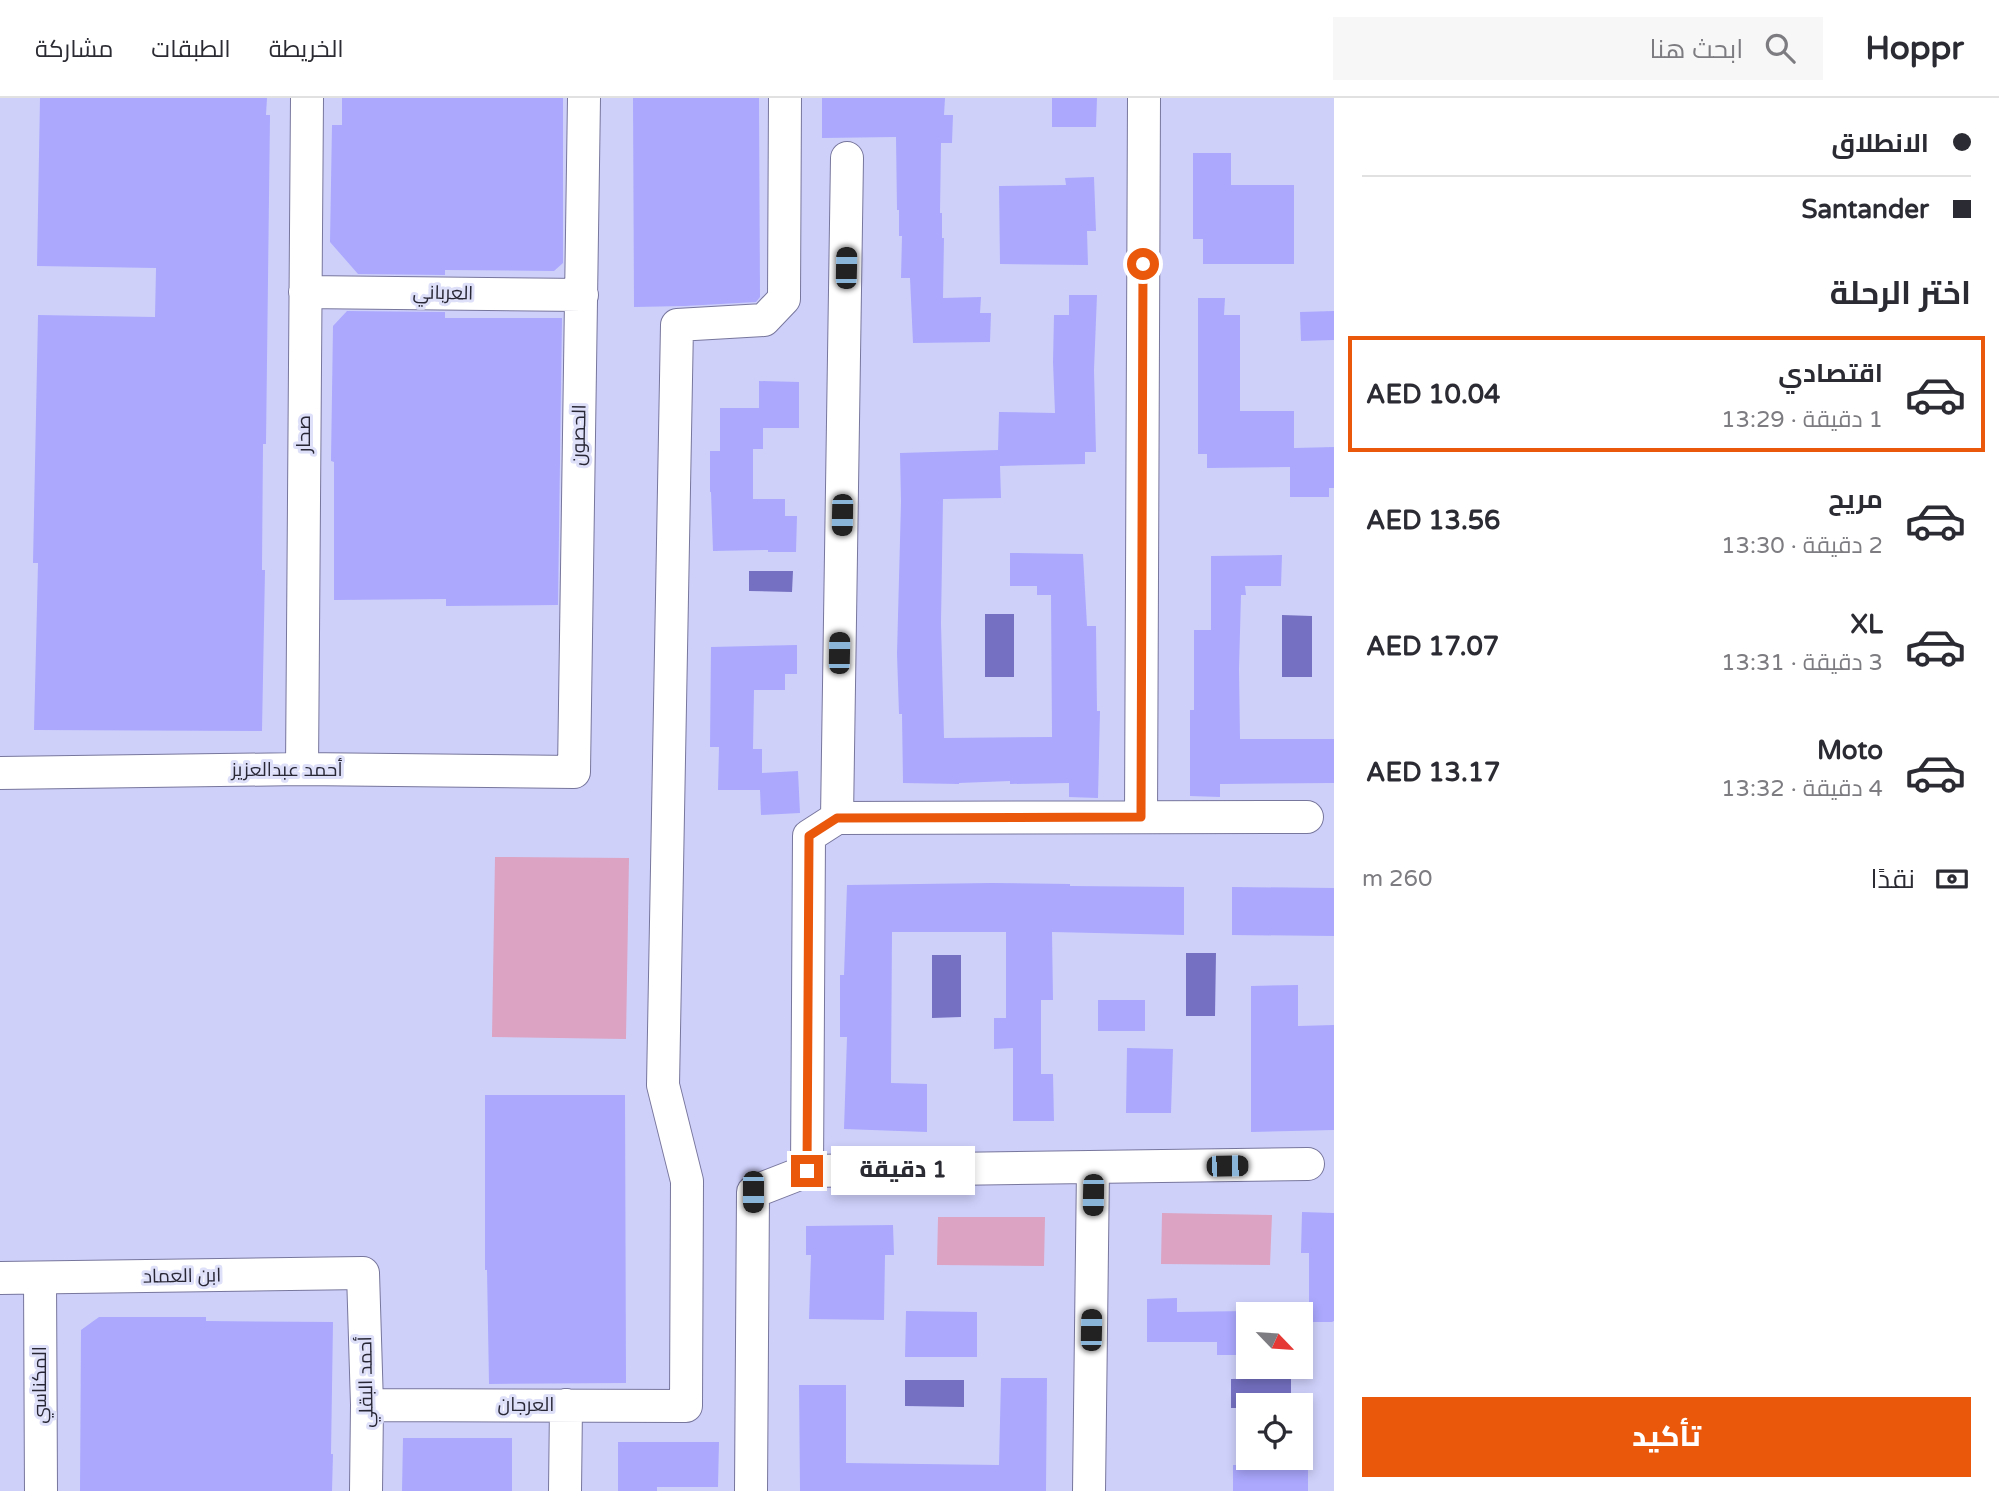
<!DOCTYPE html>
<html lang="ar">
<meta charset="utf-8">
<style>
:root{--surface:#fff;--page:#f7f7f7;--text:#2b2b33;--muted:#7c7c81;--line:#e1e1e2;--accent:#ea580c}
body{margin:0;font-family:"Varela Round",Cairo,sans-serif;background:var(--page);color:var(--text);direction:rtl;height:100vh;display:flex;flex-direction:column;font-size:26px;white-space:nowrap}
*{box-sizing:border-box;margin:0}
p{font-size:23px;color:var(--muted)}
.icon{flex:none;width:38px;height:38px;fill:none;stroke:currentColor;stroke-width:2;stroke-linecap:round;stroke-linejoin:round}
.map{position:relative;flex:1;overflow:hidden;direction:ltr}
.sheet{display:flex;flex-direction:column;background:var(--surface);width:665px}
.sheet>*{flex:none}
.banner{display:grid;align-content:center;height:154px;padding:0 28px;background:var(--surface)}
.needle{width:46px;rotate:115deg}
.controls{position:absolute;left:1236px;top:1204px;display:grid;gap:14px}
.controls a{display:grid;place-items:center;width:77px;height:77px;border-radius:0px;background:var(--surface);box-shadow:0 4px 10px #0003;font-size:35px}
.end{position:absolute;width:32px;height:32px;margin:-16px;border:9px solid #ea580c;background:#fff;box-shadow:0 0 0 4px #fff}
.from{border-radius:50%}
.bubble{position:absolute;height:49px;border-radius:0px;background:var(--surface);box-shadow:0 4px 10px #0003;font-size:23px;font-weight:800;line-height:49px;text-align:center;direction:rtl}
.car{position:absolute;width:21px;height:42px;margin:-21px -10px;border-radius:9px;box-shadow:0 0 5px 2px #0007;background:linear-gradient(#222 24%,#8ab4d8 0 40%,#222 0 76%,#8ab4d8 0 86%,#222 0)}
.banner b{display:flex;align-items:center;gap:24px;height:66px;font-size:26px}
.banner b+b{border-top:2px solid var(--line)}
.banner i{width:18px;height:18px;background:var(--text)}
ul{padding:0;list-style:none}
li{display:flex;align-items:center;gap:21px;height:116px;margin:0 14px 10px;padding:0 14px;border:4px solid transparent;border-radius:0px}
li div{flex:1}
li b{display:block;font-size:26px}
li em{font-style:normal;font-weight:800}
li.current{border-color:var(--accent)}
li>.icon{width:63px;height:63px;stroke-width:1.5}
h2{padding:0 28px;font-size:32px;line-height:84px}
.pay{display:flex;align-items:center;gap:18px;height:77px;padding:0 28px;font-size:26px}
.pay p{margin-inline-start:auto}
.action{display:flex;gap:14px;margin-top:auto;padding:14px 28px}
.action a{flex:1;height:80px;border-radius:0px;background:var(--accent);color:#fff;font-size:28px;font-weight:800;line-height:80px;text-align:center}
header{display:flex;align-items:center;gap:42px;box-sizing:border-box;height:98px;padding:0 35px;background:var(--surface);border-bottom:2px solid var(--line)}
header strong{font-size:33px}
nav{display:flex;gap:38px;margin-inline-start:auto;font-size:24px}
.search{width:490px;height:63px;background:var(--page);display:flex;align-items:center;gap:18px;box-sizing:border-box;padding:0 24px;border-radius:0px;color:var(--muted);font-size:26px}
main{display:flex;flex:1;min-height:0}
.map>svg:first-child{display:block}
</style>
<header>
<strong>Hoppr</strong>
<div class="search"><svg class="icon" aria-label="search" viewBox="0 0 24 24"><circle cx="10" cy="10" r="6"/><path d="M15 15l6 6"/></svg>ابحث هنا</div>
<nav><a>الخريطة</a><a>الطبقات</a><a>مشاركة</a></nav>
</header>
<main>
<section class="sheet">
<div class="banner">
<b><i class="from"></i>الانطلاق</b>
<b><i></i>Santander</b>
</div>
<h2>اختر الرحلة</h2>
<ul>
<li class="current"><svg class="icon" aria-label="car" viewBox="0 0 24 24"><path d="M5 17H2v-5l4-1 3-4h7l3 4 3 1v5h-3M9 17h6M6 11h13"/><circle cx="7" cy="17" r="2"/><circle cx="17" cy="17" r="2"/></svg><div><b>اقتصادي</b><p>1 دقيقة · 13:29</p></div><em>AED 10.04</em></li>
<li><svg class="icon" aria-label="car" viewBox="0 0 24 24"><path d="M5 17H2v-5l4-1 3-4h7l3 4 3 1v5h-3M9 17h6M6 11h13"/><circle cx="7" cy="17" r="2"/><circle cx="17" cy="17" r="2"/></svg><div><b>مريح</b><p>2 دقيقة · 13:30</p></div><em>AED 13.56</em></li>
<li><svg class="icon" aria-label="car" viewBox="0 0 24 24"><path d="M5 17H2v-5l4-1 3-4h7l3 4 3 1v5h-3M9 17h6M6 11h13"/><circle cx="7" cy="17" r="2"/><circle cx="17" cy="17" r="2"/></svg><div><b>XL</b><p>3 دقيقة · 13:31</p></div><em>AED 17.07</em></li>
<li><svg class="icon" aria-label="car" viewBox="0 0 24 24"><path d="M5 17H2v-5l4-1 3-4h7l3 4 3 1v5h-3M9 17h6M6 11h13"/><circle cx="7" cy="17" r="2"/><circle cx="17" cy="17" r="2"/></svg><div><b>Moto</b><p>4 دقيقة · 13:32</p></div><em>AED 13.17</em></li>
</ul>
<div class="pay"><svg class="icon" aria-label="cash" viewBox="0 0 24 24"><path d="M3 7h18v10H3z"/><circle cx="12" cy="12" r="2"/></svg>نقدًا<p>260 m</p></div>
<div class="action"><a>تأكيد</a></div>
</section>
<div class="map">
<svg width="1334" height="1393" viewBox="0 0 1334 1393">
<rect width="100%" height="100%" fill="#cfd0fa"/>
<!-- green -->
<path fill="#dca3c2" d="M495,759L629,760L626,941L492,939Z
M1162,1115L1272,1117L1270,1167L1161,1166Z
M938,1119H1045L1044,1168L937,1167Z"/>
<!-- water -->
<path fill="#7570c1" d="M749,473H793L792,494L749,493Z
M985,516H1014V579H985Z
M1282,517L1312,518V579H1282Z
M1186,855H1216L1215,918H1186Z
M932,857H961V919L932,920Z
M1291,1280V1307H1248V1310H1231V1281Z
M905,1282H964V1309L905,1308Z"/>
<!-- building -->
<path fill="#aba8fe" d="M40,0H267L266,17H270L266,346H263L262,472H265L262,633L34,632L38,465H33L38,217L155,219L156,170L37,168Z
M342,0H563V165L554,173L445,172V177L358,176L330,144L332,27H342Z
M633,0H759L760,199L756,204L685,208L634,209Z
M822,0H945L944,17H953L952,45H941L940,115H942V140H944L943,200L981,199L980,215H991L990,244L913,245L910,180H901L902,138H899V112H897L896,39L822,40Z
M1052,0H1097L1096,29H1052Z
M1193,55H1231V87H1294V166H1203V141H1193Z
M1094,79L1096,133H1087L1088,167L1000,166L999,88L1066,87L1065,80Z
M1069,197H1097L1094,272L1096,354H1085V366L1000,368L1001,400L943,401L941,525L944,640L1052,639L1051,497H1037V488H1010V455L1083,456L1087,528H1096L1097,613H1100L1098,700L1069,699V685L1010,686V683L959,685V686L903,685L902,616H899L897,556L901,404L900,355L998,352L999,314L1055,315L1053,264L1054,217H1069Z
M1198,200H1225L1224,217H1240V313H1294V350L1334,349V390H1329V399H1290V369L1207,370V356H1198Z
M347,213L445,214V220H562L558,507L446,508V501L334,502V364L331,363L333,228Z
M1334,213V242L1301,243L1300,214Z
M759,283L799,284V330H763V351H753V401H785V418H797L796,454H768V452L713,453L711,394H710V353H720V310H759Z
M1282,457L1281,488H1245L1246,497H1241L1239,571L1240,641H1334V685L1220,686V699L1190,698V612H1194V532H1211V458Z
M797,547V576H785V592H754L753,651H762V675L798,673L800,715L761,717L760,692H718L719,649H710L711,549Z
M991,785L1070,786V788L1184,789V837L1052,834L1053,902H1041V976H1053L1054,1023H1013V950L994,951V920H1006V834H892L891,985L927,986V1034L844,1031L847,939H840V877H844L847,787Z
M1232,789L1334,790V838L1232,837Z
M1298,887V928L1334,927V1032L1251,1034V888Z
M1098,902H1145V933H1098Z
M1127,950L1173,951L1171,1015H1126Z
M485,997H625L626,1285L489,1286L487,1172H485Z
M1302,1114L1334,1115V1223L1332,1224H1309V1155H1301Z
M893,1127L894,1157H885L884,1222L809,1221L811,1157H806V1128Z
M1177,1200V1214L1248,1213V1257H1217V1244H1147V1201Z
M906,1213L977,1214V1259H905Z
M99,1219H206V1223L333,1224L331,1356H333L332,1393H80L81,1232Z
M1001,1280H1047L1046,1393H800L799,1287H846V1365L999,1367Z
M403,1340H512V1393H402Z
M618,1344H719L718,1389H657V1393H618Z
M1233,1367H1308V1393H1233Z"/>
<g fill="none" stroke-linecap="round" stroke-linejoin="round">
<!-- minor casing -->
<g stroke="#77769d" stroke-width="34">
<path id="minor" d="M305,194L582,197
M302,671L307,0
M0,675L302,671L574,674L584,0
M1141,719L1144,0
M837,720L847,60
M837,720L1307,719
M807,1073L809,738L837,720
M0,1180L363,1175L367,1307L366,1393
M40,1180L41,1393
M367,1307L686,1308L687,1083L663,987L677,227L764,222L784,201L785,0
M565,1393L566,1307
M751,1393L753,1094L807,1073L1308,1066
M1089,1393L1093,1070"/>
</g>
<!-- minor -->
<use href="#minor" stroke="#fff" stroke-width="32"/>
</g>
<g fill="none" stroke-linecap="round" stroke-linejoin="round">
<!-- route -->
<path stroke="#ea580c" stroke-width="9" d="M807,1073L809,738L837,720L1141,719L1143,166"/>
</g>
<g text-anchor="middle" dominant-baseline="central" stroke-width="6" stroke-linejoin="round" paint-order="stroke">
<!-- street labels -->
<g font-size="19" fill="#272736" stroke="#dedff8">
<text transform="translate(443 195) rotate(1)">العرباني</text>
<text transform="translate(304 336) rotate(-90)">صحار</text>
<text transform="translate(579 337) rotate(-89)">الحصون</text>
<text x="287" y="672">أحمد عبدالعزيز</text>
<text transform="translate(182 1178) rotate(-1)">ابن العماد</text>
<text transform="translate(366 1284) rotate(-91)">أحمد البقلي</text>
<text transform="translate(40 1287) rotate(-90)">المكناسي</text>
<text x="526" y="1307">العرجان</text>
</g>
</g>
</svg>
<div class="controls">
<a><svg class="needle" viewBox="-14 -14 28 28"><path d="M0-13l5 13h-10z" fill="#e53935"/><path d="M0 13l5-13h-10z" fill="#7c7c81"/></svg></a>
<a><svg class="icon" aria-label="locate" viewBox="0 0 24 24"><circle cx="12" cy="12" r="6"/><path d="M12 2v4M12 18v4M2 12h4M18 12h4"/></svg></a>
</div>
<i class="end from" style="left:1143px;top:166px"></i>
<i class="end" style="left:807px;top:1073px"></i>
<div class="bubble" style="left:831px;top:1048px;width:144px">1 دقيقة</div>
<i class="car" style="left:846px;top:170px;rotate:1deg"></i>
<i class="car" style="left:842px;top:417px;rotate:181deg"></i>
<i class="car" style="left:839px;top:555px;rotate:1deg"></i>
<i class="car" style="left:1227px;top:1068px;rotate:89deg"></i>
<i class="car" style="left:753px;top:1094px;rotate:180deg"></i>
<i class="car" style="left:1093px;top:1097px;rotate:181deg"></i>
<i class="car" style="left:1091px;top:1232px;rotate:1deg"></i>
</div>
</main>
